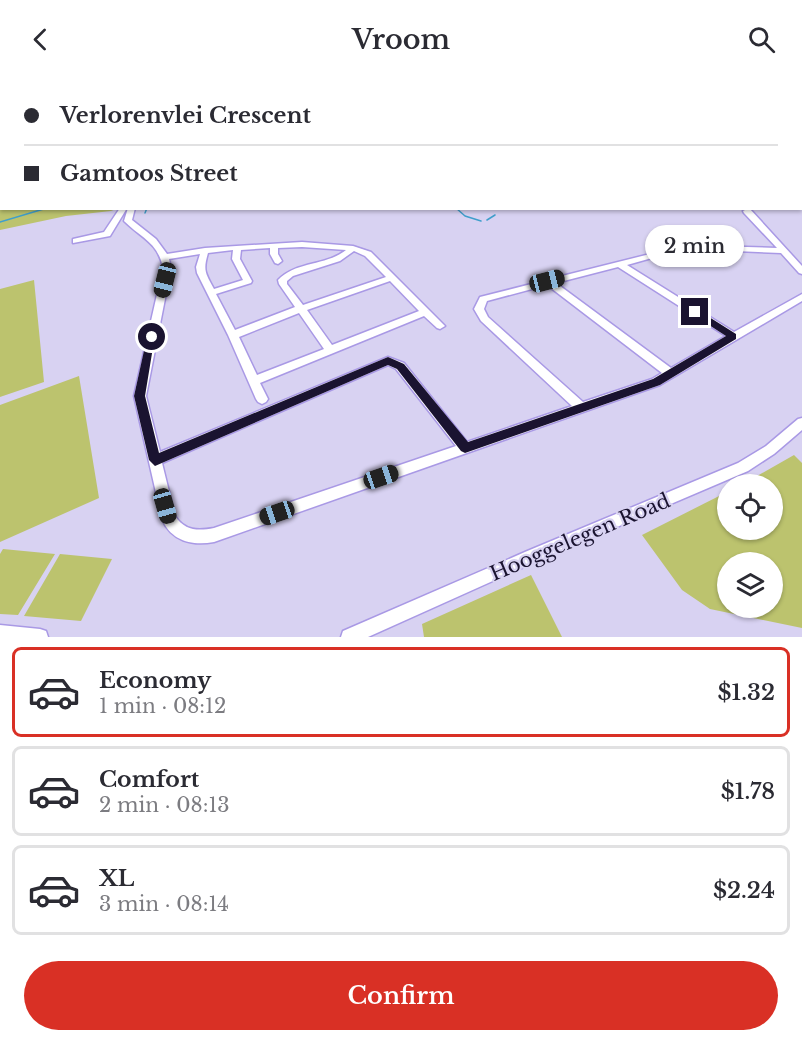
<!DOCTYPE html>
<meta charset="utf-8">
<style>
:root{--surface:#fff;--page:#f7f7f7;--text:#2b2b33;--muted:#7c7c81;--line:#e1e1e2;--accent:#d93025}
body{margin:0;font-family:"Libre Baskerville",serif;background:var(--page);color:var(--text);height:100vh;display:flex;flex-direction:column;font-size:22px;white-space:nowrap}
*{box-sizing:border-box;margin:0}
p{font-size:20px;color:var(--muted)}
.icon{flex:none;width:33px;height:33px;fill:none;stroke:currentColor;stroke-width:2;stroke-linecap:round;stroke-linejoin:round}
.map{position:relative;height:559px;overflow:hidden}
.side{display:flex;flex-direction:column;background:var(--surface);flex:1}
.side>*{flex:none}
.hud{position:absolute;left:0px;top:0px;width:802px;height:132px;box-shadow:0 2px 4px #0004;display:grid;align-content:center;height:132px;padding:0 24px;background:var(--surface)}
.controls{position:absolute;left:717px;top:396px;display:grid;gap:12px}
.controls a{display:grid;place-items:center;width:66px;height:66px;border-radius:50%;background:var(--surface);box-shadow:0 2px 4px #0004;font-size:30px}
.end{position:absolute;width:27px;height:27px;margin:-14px;border:8px solid #1a1330;background:#fff;box-shadow:0 0 0 3px #fff}
.from{border-radius:50%}
.bubble{position:absolute;height:42px;border-radius:21px;background:var(--surface);box-shadow:0 2px 4px #0004;font-size:20px;font-weight:600;line-height:42px;text-align:center}
.car{position:absolute;width:18px;height:36px;margin:-18px -9px;border-radius:8px;box-shadow:0 0 4px 2px #0007;background:linear-gradient(#222 24%,#8ab4d8 0 40%,#222 0 76%,#8ab4d8 0 86%,#222 0)}
.hud b{display:flex;align-items:center;gap:21px;height:57px;font-size:22px}
.hud b+b{border-top:2px solid var(--line)}
.hud i{width:15px;height:15px;background:var(--text)}
ul{padding:10px 0 0;list-style:none}
li{display:flex;align-items:center;gap:18px;height:90px;margin:0 12px 9px;padding:0 12px;border:3px solid var(--line);border-radius:9px}
li div{flex:1}
li b{display:block;font-size:22px}
li em{font-style:normal;font-weight:600}
li.selected{border-color:var(--accent)}
li>.icon{width:54px;height:54px;stroke-width:1.5}
.primary-button{display:flex;gap:12px;margin-top:auto;padding:12px 24px}
.primary-button a{flex:1;height:69px;border-radius:36px;background:var(--accent);color:#fff;font-size:24px;font-weight:600;line-height:69px;text-align:center}
header{display:flex;justify-content:space-between;align-items:center;height:78px;padding:0 24px;background:var(--surface);font-size:27px;font-weight:600}
.map>svg:first-child{display:block}
</style>
<header><svg class="icon" aria-label="back" viewBox="0 0 24 24"><path d="M15 5l-7 7 7 7"/></svg>Vroom<svg class="icon" aria-label="search" viewBox="0 0 24 24"><circle cx="10" cy="10" r="6"/><path d="M15 15l6 6"/></svg></header>
<div class="map">
<svg width="802" height="559" viewBox="0 0 802 559">
<rect width="100%" height="100%" fill="#d8d2f2"/>
<!-- green -->
<path fill="#bcc36e" fill-rule="evenodd" d="M0,105L2,130L116,131L111,133L66,138L0,152Z
M34,202L44,304L0,319V211Z
M79,298L99,420L0,464V327Z
M794,377L802,385V550L710,531L682,512L642,457L727,414L728,452H772V406H743ZM728,484H772V530H728Z
M3,471L55,476L18,537L0,536V476Z
M60,476L112,481L81,543L24,538Z
M531,497L562,559H424L422,546Z"/>
<g fill="none" stroke-linecap="round" stroke-linejoin="round">
<!-- stream -->
<path stroke="#409fcc" stroke-width="1.5" d="M456,130L465,138L481,143
M145,135L147,130
M487,142L495,137
M0,144L47,130"/>
<!-- minor casing -->
<g stroke="#a999e5" stroke-width="3">
<path id="minor" d="M55,0H59L61,2H56Z
M124,0H128L122,2Z
M151,0H155L150,2Z
M178,0H182L177,2Z
M206,0H210L205,2Z
M411,0H415L417,2H412Z
M482,0L489,2H483Z
M243,1H281L283,2H241Z
M0,39H2L0,43Z
M0,60H2V64H0Z
M120,130H127L110,158L73,165V161L104,154Z
M128,130H135L132,142L156,161L167,176L205,170L302,164L353,168L371,174L445,248L440,251L437,250L424,238L260,305L268,321L266,324L262,326L258,324L256,321L228,257L197,195L196,189L200,176L169,181L171,190L146,318L160,374L388,279L404,285L467,364L572,328L481,243L474,231L480,219L543,203L544,201H550L666,172L712,168L777,170L744,135L743,133L747,131H750L802,188V196L799,195L781,175L712,172L666,176L627,187L734,254L802,216V223L660,307L214,464C192,468 171,463 162,441L134,318L163,190C158,164 141,160 124,143ZM302,169L346,172C326,188 296,183 278,202L279,206L295,229L235,252L216,216L251,205L252,203L240,181L241,172L270,170V176L275,185L278,186L282,183L278,176V170ZM233,172L232,181L243,202L214,211C205,195 203,192 208,175ZM354,173L365,178L386,199L303,227L287,206V203L293,198L340,183ZM618,189L726,258L671,290L556,205ZM390,203L419,233L332,267L307,232ZM547,207L662,295L652,301L583,324L488,239L484,231L487,223ZM299,235L324,271L257,297L239,259ZM388,287L396,291L456,368L214,450C198,453 185,453 175,438L162,385Z
M802,340V352L774,376L748,393L535,484L368,559H341L343,553L525,474L738,385L766,368L798,341Z
M0,547L40,551L46,553L48,559H0Z"/>
</g>
<!-- major casing -->
<g stroke="#a999e5" stroke-width="2">
<path id="major" d="M111,0L110,2H104L105,0Z
M0,88H2L0,93Z"/>
</g>
<!-- minor -->
<use href="#minor" fill="#fff" fill-rule="evenodd"/>
<!-- major -->
<use href="#major" fill="#fff" fill-rule="evenodd"/>
</g>
<!-- route -->
<path fill="#1a1330" d="M692,232H698L736,256V261L660,307L465,375L461,373L397,291L388,287L155,388L149,382L134,318L147,259L152,256L155,257L145,318L159,375L388,279L404,286L468,364L653,301L726,258L692,236Z"/>
<g text-anchor="middle" dominant-baseline="central" stroke-width="4.5" stroke-linejoin="round" paint-order="stroke">
<!-- near-street labels -->
<g font-size="20" fill="#1a1330" stroke="#d8d2f2">
<text transform="translate(580 459) rotate(-23)">Hooggelegen Road</text>
</g>
</g>
</svg>
<div class="controls">
<a><svg class="icon" aria-label="locate" viewBox="0 0 24 24"><circle cx="12" cy="12" r="6"/><path d="M12 2v4M12 18v4M2 12h4M18 12h4"/></svg></a>
<a><svg class="icon" aria-label="layers" viewBox="0 0 24 24"><path d="M12 4l9 5-9 5-9-5zM3 14l9 5 9-5"/></svg></a>
</div>
<i class="end from" style="left:152px;top:259px"></i>
<i class="end" style="left:695px;top:234px"></i>
<div class="bubble" style="left:645px;top:147px;width:99px">2 min</div>
<i class="car" style="left:165px;top:202px;rotate:194deg"></i>
<i class="car" style="left:547px;top:203px;rotate:76deg"></i>
<i class="car" style="left:381px;top:399px;rotate:71deg"></i>
<i class="car" style="left:165px;top:428px;rotate:164deg"></i>
<i class="car" style="left:277px;top:435px;rotate:251deg"></i>
<div class="hud">
<b><i class="from"></i>Verlorenvlei Crescent</b>
<b><i></i>Gamtoos Street</b>
</div>
</div>
<section class="side">
<ul>
<li class="selected"><svg class="icon" aria-label="car" viewBox="0 0 24 24"><path d="M5 17H2v-5l4-1 3-4h7l3 4 3 1v5h-3M9 17h6M6 11h13"/><circle cx="7" cy="17" r="2"/><circle cx="17" cy="17" r="2"/></svg><div><b>Economy</b><p>1 min · 08:12</p></div><em>$1.32</em></li>
<li><svg class="icon" aria-label="car" viewBox="0 0 24 24"><path d="M5 17H2v-5l4-1 3-4h7l3 4 3 1v5h-3M9 17h6M6 11h13"/><circle cx="7" cy="17" r="2"/><circle cx="17" cy="17" r="2"/></svg><div><b>Comfort</b><p>2 min · 08:13</p></div><em>$1.78</em></li>
<li><svg class="icon" aria-label="car" viewBox="0 0 24 24"><path d="M5 17H2v-5l4-1 3-4h7l3 4 3 1v5h-3M9 17h6M6 11h13"/><circle cx="7" cy="17" r="2"/><circle cx="17" cy="17" r="2"/></svg><div><b>XL</b><p>3 min · 08:14</p></div><em>$2.24</em></li>
</ul>
<div class="primary-button"><a>Confirm</a></div>
</section>
